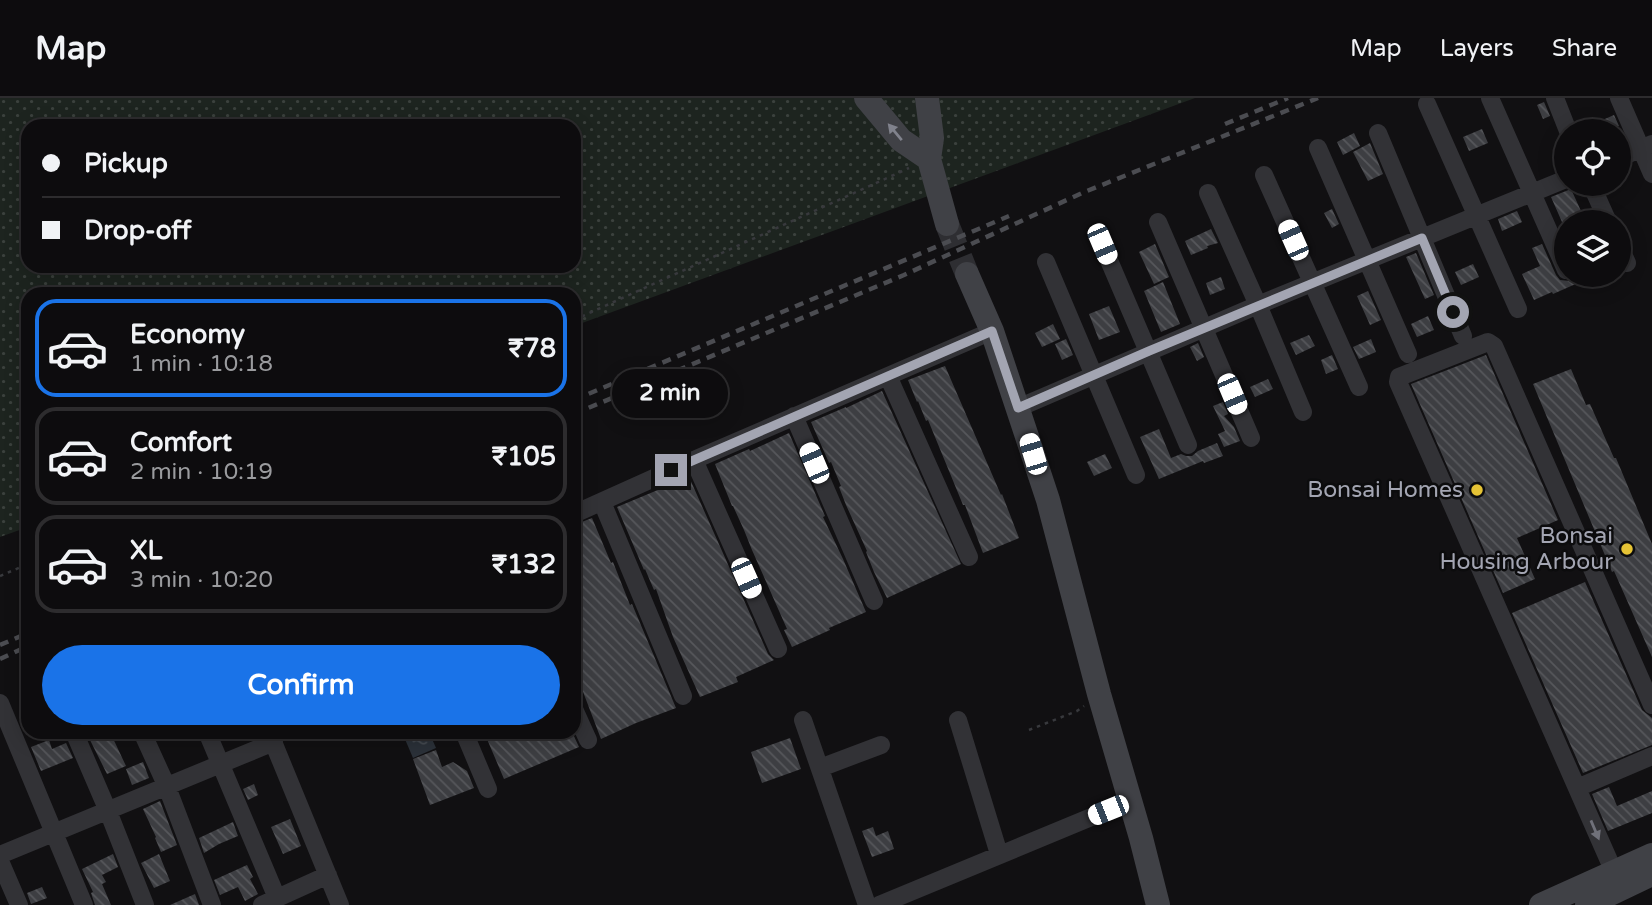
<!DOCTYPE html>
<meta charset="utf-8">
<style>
:root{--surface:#0d0c0e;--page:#1b1a1c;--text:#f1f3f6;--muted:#9a9b9e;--line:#2d2c2e;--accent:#1a73e8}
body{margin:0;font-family:"Varela Round",sans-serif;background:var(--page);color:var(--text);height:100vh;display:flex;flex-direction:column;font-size:26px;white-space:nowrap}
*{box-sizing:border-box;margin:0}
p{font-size:23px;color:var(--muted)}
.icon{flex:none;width:38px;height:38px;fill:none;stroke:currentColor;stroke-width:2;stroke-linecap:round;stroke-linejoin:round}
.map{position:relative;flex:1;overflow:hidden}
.side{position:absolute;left:21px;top:189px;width:560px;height:452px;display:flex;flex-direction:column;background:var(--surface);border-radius:21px;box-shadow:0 4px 18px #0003,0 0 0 2px var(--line)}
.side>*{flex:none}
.banner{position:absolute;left:21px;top:21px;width:560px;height:154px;border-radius:21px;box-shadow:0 4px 18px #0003,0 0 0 2px var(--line);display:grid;align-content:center;height:154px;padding:0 21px;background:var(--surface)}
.controls{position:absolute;left:1554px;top:21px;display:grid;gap:14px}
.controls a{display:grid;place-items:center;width:77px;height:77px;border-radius:50%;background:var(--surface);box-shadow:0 4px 18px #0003,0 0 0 2px var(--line);font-size:35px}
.end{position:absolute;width:32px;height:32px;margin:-16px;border:9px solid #a3a5b2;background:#111;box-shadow:0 0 0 4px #111}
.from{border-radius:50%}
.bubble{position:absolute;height:49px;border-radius:24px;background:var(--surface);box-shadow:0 4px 18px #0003,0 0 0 2px var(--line);font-size:23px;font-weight:700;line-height:49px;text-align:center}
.car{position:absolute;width:21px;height:42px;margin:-21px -10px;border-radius:9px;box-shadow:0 0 5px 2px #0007;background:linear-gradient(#fff 24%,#345 0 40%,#fff 0 76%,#345 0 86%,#fff 0)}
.banner b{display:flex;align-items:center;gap:24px;height:66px;font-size:26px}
.banner b+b{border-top:2px solid var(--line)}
.banner i{width:18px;height:18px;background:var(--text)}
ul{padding:12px 0 0;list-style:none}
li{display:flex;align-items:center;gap:21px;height:98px;margin:0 14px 10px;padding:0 7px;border:4px solid var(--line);border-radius:21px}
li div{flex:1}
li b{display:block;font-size:26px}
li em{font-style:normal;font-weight:700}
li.on{border-color:var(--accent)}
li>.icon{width:63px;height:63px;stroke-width:1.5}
.action{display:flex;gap:14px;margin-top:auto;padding:14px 21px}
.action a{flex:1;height:80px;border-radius:42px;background:var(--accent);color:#fff;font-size:28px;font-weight:700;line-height:80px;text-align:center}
header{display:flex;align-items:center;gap:42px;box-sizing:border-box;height:98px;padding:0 35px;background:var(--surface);border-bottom:2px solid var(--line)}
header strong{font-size:33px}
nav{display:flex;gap:38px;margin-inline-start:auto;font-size:24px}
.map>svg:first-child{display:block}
</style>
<header>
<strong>Map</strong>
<nav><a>Map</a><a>Layers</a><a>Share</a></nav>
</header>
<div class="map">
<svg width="1652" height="807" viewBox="0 0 1652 807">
<defs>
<pattern id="grass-dots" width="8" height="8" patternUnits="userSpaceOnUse" patternTransform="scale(1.75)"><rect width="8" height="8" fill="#1d241f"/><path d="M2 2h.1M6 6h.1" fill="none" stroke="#3b413d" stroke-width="1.8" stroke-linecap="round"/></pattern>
<pattern id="water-ripples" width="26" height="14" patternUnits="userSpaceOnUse" patternTransform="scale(1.75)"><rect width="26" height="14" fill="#2b3139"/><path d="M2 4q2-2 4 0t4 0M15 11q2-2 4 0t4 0" fill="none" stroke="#474c53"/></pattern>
<pattern id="building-back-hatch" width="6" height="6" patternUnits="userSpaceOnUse" patternTransform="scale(1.75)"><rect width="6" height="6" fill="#3d3e42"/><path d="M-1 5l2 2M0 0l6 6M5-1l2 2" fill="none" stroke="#56575b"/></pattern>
</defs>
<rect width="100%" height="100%" fill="#111012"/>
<!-- grass -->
<path fill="url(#grass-dots)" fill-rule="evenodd" d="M0,0H1195L574,228V196H28V429L0,439ZM28,28H574V168H28Z"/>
<!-- water -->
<path fill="url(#water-ripples)" d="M402,634H429L436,650L413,660Z"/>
<!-- building -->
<path fill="url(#building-back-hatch)" d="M1544,4L1550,18L1543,21L1537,7Z
M1614,17L1619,28L1602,33L1598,24Z
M1482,31L1488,45L1469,53L1463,39Z
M1354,35L1360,48L1343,57L1337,44Z
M1370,45L1383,76L1368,83L1353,54Z
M1571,91L1586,124H1562L1551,99Z
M1332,111L1339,126L1332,130L1324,115Z
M1517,113L1522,124L1502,133L1498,121Z
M1211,131L1218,145L1207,148L1208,150L1191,157L1185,143Z
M1155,146L1169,179L1154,186L1139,154Z
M1542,146L1556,177L1560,182L1570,183L1576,177H1596L1553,196L1552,194L1534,202L1522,176L1540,168L1532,150Z
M1416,155L1434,197L1425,201L1406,159Z
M1473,166L1479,179L1461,187L1455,174Z
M1221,179L1225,191L1210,197L1206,185Z
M1163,184L1180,226L1161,234L1144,193Z
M1368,193L1381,222L1370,227L1357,198Z
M1109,208L1120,234L1099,242L1089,216Z
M1428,218L1434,232L1417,239L1411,226Z
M1053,226L1060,241L1042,249L1035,235Z
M1309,237L1315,248L1296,257L1290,245Z
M1066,241L1073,257L1062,262L1055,246Z
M1371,241L1376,254L1359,261L1353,249Z
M1198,245L1204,259L1197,263L1190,249Z
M1332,257L1338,271L1326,276L1321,262Z
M1486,257L1558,422L1517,440L1535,481L1503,495L1411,286Z
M945,268L1001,397L1002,396L1019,440L983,455L965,407H963L928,322L926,323L918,303L917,304L908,282Z
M1571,271L1586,307L1590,306L1614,360H1616L1652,446V559L1614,473L1612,474L1533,286Z
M1268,281L1273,291L1255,299L1250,289Z
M882,293L961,466L887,500L874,474L866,454L867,453L846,407L839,389L841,388L831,364L829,365L811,324L846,309V310Z
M1223,304L1228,316L1224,318L1234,329L1240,343L1224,349L1218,336L1225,333L1213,308Z
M1159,331L1171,360L1181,356L1186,358H1192L1198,353L1217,345L1223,358L1204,365L1203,363L1159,381L1140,339Z
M789,335L825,418L823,419L843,461L866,514L829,530L830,532L792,549L784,532L787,531L752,452L744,432L733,408H732L715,366L749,351L750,353Z
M1105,356L1112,370L1094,378L1087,364Z
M689,379L768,556L774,562L736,579L738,584L700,599L673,539L656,491L654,492L645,471L644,472L617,409Z
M592,420L611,465L613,464L630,507L632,506L676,610L636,625L601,641L577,578L574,580V480L581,477L574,461V427Z
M1585,484L1642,612L1652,620V647L1583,675L1512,515Z
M104,634H110L126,668L107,676L89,640Z
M484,634H572L579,649L504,681Z
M790,640L801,671L762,685L751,654Z
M49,642L52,651L66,645L73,660L41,673L31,649Z
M436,652L442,669L453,664L467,673L474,690L430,707L413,661Z
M143,664L149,680L132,687L126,671Z
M254,686L258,697L248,702L243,691Z
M1609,689L1617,708L1652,693V715L1608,733L1592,696Z
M160,703L177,747L161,754L155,740L156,739L143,711Z
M290,721L301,748L283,756L271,729Z
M233,724L238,738L219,746L204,755L199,740Z
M873,729L876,738L888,733L894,751L872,759L862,733Z
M113,756L118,769L102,777L106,784L102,786L111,807H95L91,795L93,794L82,771Z
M159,756L170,783L154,790L141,765Z
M247,767L253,779L250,781L258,796L245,803L238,789L220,797L214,782Z
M42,789L47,800L31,806L27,795Z
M195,796L199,807H170Z"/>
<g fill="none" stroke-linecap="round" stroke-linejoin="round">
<!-- secondary-tunnel -->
<path stroke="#2e2e32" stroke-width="24" stroke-dasharray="24 12" stroke-linecap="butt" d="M947,126L967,176"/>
<!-- path -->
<path stroke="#38393d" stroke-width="2.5" stroke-dasharray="3.5 5" stroke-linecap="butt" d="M574,222L909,70
M0,478L28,466
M1029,632L1077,613L1084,608"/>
<!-- street -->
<path stroke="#323236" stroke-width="18" d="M1490,0L1566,172
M1555,0L1568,33
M1619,0L1652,76
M1427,6L1518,211
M1378,35L1463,238
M1318,50L1408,256
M1619,60L1652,46
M1264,77L1359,289
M1591,86L1608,124
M1208,95L1258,207L1303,314
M1158,124L1251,340
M1102,146L1188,347
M1619,147L1627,165
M1046,164L1136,377
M888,278L969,459
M1018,310L1258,207L1566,81
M794,318L874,503
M694,362L778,551
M602,404L683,598
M574,416L694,362L992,233
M0,605L84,807
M574,611L588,642
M803,622L867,807
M958,622L999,756
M74,634L108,713L145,807
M142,634L167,689L212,807
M207,634L277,800
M269,634L340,807
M464,634L488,691
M820,670L881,647
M1577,690L1652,658
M0,757L274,644
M0,763L19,807
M1614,774L1398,284L1399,279L1488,244L1494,248L1652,607
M262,807L328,777
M879,807L1130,703"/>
<!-- secondary -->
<path stroke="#404146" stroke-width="24" d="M866,0L901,42L929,61
M927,0L932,40L929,61L947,126
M967,176L992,233L1048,402L1099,596L1141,740L1158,807
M1541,807L1652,757
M1587,807L1652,776"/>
<!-- rail -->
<path stroke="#4b4c51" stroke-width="4.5" stroke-dasharray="9 7" stroke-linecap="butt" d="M1225,26L1288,0
M574,302L1009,118
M574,316L904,177L1082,95L1318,0
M0,547L28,535
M0,561L28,548"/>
</g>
<!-- one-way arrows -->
<defs><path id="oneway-solid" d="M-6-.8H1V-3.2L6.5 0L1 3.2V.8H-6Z" transform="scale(1.75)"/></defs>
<use fill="#80828c" href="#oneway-solid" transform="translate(895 34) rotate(-130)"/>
<use fill="#70717a" href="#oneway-solid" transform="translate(1595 732) rotate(67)"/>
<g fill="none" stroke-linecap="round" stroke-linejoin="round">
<!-- route -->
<path stroke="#a3a5b2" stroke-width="9" d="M671,372L992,233L1018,310L1149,253L1422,140L1453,214"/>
</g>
<!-- markers -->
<g fill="#e5c335" stroke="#0c0c0d" stroke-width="2.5">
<circle cx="1477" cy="392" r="7"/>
<circle cx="1627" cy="451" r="7"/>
</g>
<g text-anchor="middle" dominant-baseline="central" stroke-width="5" stroke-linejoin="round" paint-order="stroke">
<!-- poi labels -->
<g font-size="23" fill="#a3a5b2" stroke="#0c0c0d" text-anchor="end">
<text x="1463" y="392">Bonsai Homes</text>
<text x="1613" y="438">Bonsai<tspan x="1613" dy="26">Housing Arbour</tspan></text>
</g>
</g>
</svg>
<div class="controls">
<a><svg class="icon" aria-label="locate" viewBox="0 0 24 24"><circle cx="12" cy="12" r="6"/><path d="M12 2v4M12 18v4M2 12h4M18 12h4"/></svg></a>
<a><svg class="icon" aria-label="layers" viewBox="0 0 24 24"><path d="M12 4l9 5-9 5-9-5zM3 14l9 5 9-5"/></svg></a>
</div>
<i class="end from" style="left:1453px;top:214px"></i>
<i class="end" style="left:671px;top:372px"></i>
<div class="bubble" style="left:612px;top:271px;width:116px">2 min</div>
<i class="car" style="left:1293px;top:142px;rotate:336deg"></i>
<i class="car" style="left:1102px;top:146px;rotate:157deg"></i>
<i class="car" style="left:1232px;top:296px;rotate:157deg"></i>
<i class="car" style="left:1033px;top:356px;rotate:343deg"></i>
<i class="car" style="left:814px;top:365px;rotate:337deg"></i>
<i class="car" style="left:746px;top:480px;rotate:156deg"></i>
<i class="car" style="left:1108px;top:712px;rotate:248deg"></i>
<div class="banner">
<b><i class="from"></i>Pickup</b>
<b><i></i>Drop-off</b>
</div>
<section class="side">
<ul>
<li class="on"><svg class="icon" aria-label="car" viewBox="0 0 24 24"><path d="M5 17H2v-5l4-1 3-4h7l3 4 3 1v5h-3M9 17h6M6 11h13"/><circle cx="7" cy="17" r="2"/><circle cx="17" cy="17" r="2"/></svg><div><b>Economy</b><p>1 min · 10:18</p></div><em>₹78</em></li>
<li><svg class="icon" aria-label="car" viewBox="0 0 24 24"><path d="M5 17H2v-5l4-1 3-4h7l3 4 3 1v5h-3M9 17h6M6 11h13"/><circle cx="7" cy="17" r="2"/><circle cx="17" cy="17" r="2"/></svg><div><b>Comfort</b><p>2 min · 10:19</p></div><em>₹105</em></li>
<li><svg class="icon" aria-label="car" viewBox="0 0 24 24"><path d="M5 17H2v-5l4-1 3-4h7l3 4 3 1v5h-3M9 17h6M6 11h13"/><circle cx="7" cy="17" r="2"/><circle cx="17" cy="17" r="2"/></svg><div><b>XL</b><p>3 min · 10:20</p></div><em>₹132</em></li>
</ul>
<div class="action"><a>Confirm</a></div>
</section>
</div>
